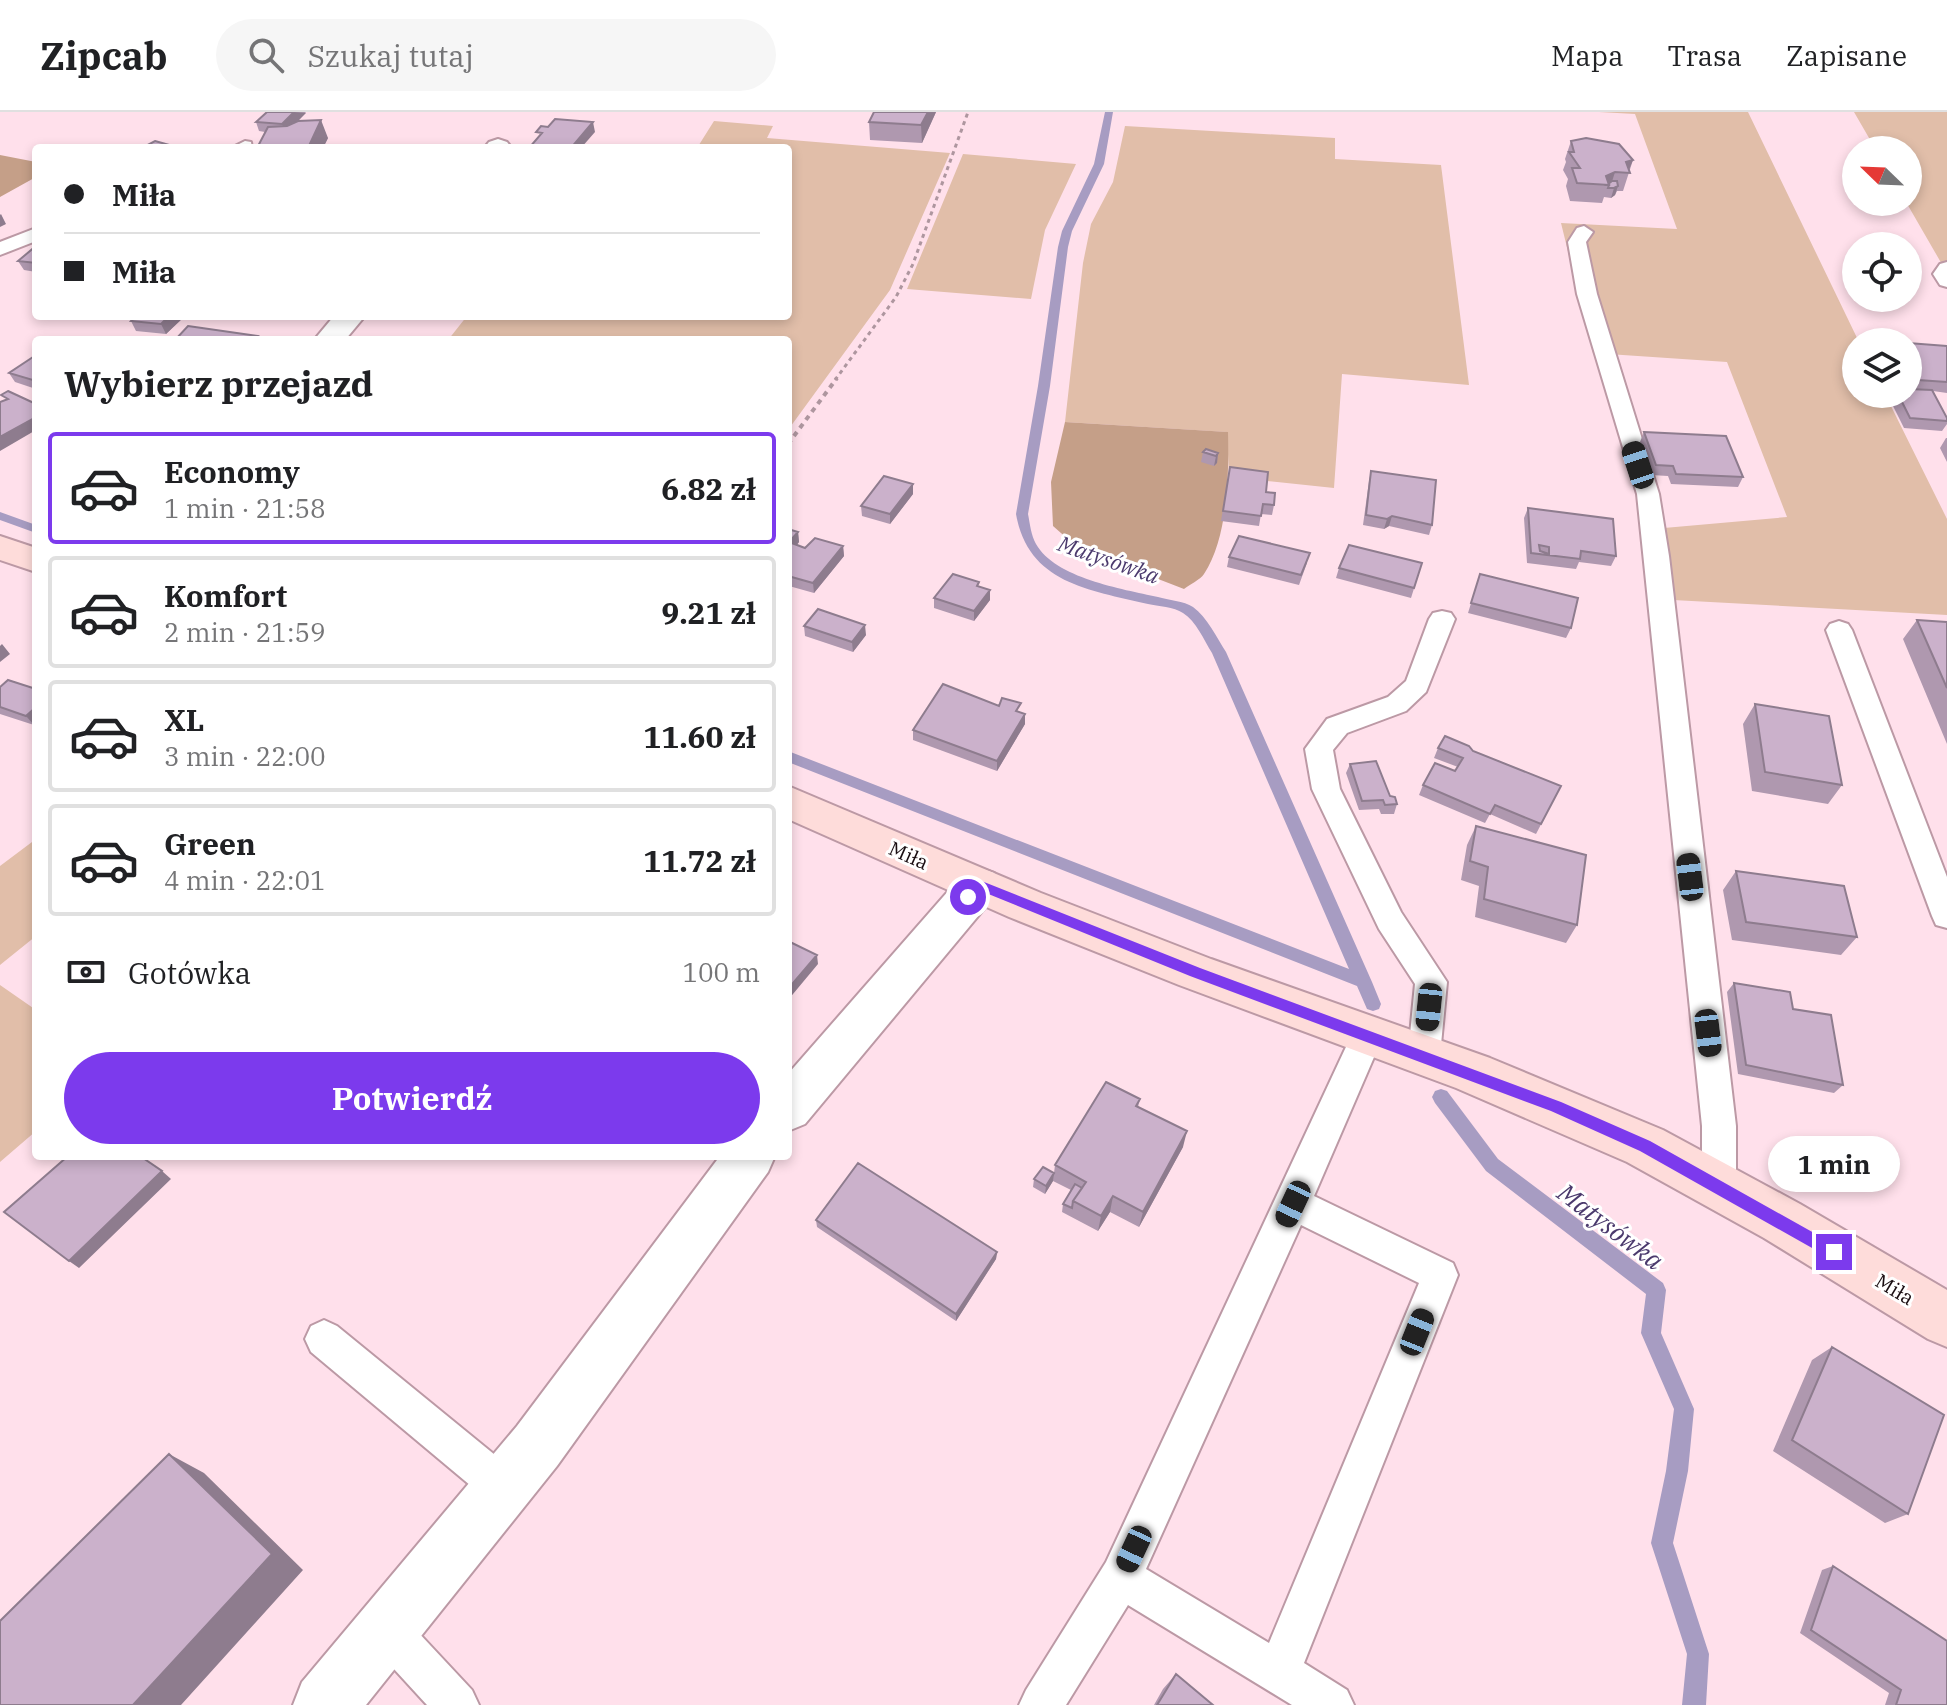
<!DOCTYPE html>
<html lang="pl">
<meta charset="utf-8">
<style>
:root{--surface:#fff;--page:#f6f6f6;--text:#202124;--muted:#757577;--line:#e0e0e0;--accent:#7c3aed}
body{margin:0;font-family:"IBM Plex Serif",serif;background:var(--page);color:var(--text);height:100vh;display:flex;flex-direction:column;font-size:30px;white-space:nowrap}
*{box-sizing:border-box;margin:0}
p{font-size:26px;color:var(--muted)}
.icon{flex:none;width:44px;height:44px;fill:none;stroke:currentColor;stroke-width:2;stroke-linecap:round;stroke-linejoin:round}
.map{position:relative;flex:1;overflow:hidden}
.drawer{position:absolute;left:32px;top:224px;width:760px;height:824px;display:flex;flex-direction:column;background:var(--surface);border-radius:8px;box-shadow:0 4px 12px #0003}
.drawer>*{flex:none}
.top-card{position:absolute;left:32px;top:32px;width:760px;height:176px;border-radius:8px;box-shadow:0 4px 12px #0003;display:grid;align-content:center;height:176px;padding:0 32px;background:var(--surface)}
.needle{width:52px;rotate:293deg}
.tools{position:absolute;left:1842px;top:24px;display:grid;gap:16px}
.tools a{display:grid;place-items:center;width:80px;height:80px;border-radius:50%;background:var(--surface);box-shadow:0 4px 12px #0003;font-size:40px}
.end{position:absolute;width:36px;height:36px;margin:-18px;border:10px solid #7c3aed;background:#fff;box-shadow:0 0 0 4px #fff}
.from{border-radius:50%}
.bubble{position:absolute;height:56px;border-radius:28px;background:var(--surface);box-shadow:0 4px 12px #0003;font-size:26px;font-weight:700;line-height:56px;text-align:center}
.car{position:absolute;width:24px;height:48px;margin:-24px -12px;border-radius:10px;box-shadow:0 0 6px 2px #0007;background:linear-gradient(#222 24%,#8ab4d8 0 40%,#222 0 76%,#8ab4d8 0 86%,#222 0)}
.top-card b{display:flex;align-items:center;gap:28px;height:76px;font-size:30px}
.top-card b+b{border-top:2px solid var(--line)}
.top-card i{width:20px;height:20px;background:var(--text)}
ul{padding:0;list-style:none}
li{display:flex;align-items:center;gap:24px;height:112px;margin:0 16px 12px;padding:0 16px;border:4px solid var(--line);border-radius:8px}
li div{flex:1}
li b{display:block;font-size:30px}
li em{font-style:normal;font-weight:700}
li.active{border-color:var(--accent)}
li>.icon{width:72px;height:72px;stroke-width:1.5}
h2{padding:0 32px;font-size:36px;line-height:96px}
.pay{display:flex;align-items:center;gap:20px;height:88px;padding:0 32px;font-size:30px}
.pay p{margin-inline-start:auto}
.action{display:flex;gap:16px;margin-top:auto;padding:16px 32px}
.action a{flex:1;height:92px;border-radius:48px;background:var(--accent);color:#fff;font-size:32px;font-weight:700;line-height:92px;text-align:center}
header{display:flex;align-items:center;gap:48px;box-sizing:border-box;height:112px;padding:0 40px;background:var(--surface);border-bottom:2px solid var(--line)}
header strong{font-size:38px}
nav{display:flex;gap:44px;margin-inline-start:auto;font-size:28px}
.search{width:560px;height:72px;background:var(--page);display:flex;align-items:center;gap:20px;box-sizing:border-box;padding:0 28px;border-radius:44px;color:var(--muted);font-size:30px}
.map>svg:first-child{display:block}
</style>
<header>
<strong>Zipcab</strong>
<div class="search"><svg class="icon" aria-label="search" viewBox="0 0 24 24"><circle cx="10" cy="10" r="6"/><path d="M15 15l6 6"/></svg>Szukaj tutaj</div>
<nav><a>Mapa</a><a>Trasa</a><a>Zapisane</a></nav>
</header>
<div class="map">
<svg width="1947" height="1593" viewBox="0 0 1947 1593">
<rect width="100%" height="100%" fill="#ffe0eb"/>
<!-- green -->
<path fill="#e1bea9" d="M1599,0H1748L1859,230H1856V282H1885L1947,407V503L1673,488L1664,416L1787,405L1727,250L1593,241L1561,111L1677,117L1635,2Z
M1854,0H1947V161L1906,90L1908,38H1876Z
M714,9L773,14L767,26L950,41L890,178L788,318V228H448L467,204H788V36H697Z
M1125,14L1335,26V47L1441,53L1469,273L1342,262L1334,376L1229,365L1227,320L1065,310L1083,151L1091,112L1113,70Z
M963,42L1076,52L1045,118L1031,187L907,177Z
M36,727V824L0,853V754Z
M0,873L36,898V1019L0,1050Z"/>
<!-- forest -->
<path fill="#c59f88" d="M0,43L36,50V65L0,85Z
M1065,310L1228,320C1229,362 1228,426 1204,462C1200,468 1190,472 1184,477L1078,436L1053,414L1051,370Z"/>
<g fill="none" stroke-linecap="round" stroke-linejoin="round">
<!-- stream -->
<path fill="#a79cc2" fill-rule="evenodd" d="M1105,0H1113L1104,52L1072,119L1068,135L1050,274L1028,402C1030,412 1031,423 1036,432C1055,466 1122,477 1158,485C1168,488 1184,489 1193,495C1207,505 1217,526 1226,540L1372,870L1381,892L1379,897L1373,899L1367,897L1357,874L788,650V639L1349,857L1212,541C1204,528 1196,509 1183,501C1174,495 1158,494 1148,492C1089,478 1028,471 1016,402L1038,274L1058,135L1062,119L1094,52Z
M0,400L36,413V421L0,408Z
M1441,977L1447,979L1498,1047L1663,1171L1666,1178L1661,1221L1694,1297L1688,1359L1673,1431L1709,1542L1706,1593H1682L1687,1542L1651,1431L1666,1359L1674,1297L1641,1221L1646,1182L1486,1059L1435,991L1432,985L1435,979Z"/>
<!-- lane casing -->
<g stroke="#bc99a5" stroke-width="4">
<path id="lane" d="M245,29L251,30L252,36H231Z
M1584,114L1593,120L1586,130L1597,182L1659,382L1669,444L1736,1014V1074L1731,1085L1719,1090L1707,1085L1702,1074V1014L1637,382L1577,182L1568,130L1577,116Z
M36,116V129L0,143V130Z
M1947,150V175L1940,173L1933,162L1940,152Z
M1442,499L1451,501L1455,507L1426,580L1406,599L1347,621L1333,638L1340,677L1401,800L1447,870L1440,943L1435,953L1424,957L1413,953L1408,943L1415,872L1379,817L1312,677L1305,637L1327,607L1388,585L1406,569L1429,507L1433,501Z
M1839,509L1848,512L1852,518L1947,765V816L1936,813L1932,804L1826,518L1830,512Z
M1368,908L1379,912L1384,922L1314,1084L1453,1151L1458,1163L1304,1551L1347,1578L1354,1593H1292L1128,1493L1066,1593H1019L1026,1578L1106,1450L1352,922L1357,912ZM1301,1113L1419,1171L1269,1531L1146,1457Z
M324,1208L337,1214L517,1361L523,1375L517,1389L503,1395L489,1389L311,1240L305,1227L311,1214Z
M387,1497L402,1503L472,1578L479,1593H427L372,1533L366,1518L372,1503Z"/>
</g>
<!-- street casing -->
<g stroke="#bc99a5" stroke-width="4">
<path id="street" d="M498,27L507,30L511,35L484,36L489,30Z
M334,204H365L345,228H314Z
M979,756L994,761L1001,773L994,785L805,1012L788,1019V962L964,761Z
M720,1044H775L768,1060L557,1354L366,1593H293L302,1570L517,1314Z"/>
</g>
<!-- secondary casing -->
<g stroke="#bc99a5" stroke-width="4">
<path id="secondary" d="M0,424L36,436V460L0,448Z
M788,674L1041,781L1211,847L1490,946L1663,1018L1800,1092L1947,1178V1235L1928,1227L1764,1126L1627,1050L1456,976L1179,873L1009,805L788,707Z"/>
</g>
<!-- path-far1 -->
<path stroke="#ae969f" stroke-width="3" stroke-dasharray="4 4" stroke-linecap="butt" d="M835,268L896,185L913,152L968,0"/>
<!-- path -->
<path stroke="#ae969f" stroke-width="4" stroke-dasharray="5 5" stroke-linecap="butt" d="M788,332L837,266"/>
<!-- lane -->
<use href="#lane" fill="#fff" fill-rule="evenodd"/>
<!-- street -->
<use href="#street" fill="#fff" fill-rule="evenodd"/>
<!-- secondary -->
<use href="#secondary" fill="#fedcda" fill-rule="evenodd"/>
</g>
<!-- wall -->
<path fill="#af98af" d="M267,0H306L298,9L328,26L323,36H257L265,20L259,19L256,10Z
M936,0L922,31L870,28L869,10Z
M1571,29L1629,43L1633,48L1623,79H1617L1615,83L1611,86L1604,85L1602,91L1570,89L1566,74L1568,67L1563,58L1566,50L1565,47Z
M36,134V160L24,158L18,149Z
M136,204H185L166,222L136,219L131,209Z
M1908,231L1947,234V281L1933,279L1947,306V312L1942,319L1904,316L1889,286L1891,282H1908L1911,277L1908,270Z
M36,243V277L15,270L9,261Z
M1644,320L1743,365L1738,375L1671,372L1668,364L1651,363L1640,330Z
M1946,326H1947V350L1940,336Z
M1203,340L1218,341L1217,351L1214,354L1201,350Z
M1230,355L1274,393L1272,403L1261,402L1259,414L1221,409Z
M1371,359L1432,413L1429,423L1389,414L1384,417L1363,413L1369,369Z
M913,372V382L890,412L862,404L861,394Z
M1528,396L1616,444L1611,454L1579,450L1576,457L1527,451L1524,406Z
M788,417L798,420L799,430L797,433L805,436L843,434L844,444L814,481L789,474L788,475Z
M1229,445L1307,451L1299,473L1227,455Z
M1422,451L1411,486L1336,466L1339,456Z
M1480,462L1571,516L1566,526L1468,501Z
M934,486L990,488L974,509L934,496Z
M1917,508L1947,510V632L1903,527Z
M804,514L866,523L853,540L805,524Z
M0,575L36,577L34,613L0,602Z
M1755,592L1842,673L1828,692L1752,679L1743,612Z
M999,594L1025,602V612L997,659L913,628V618Z
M1438,636L1473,639L1561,674L1536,722L1490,702L1485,711L1419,683L1423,673L1455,659L1458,655L1434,646Z
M1350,652L1390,684L1397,692L1394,702H1381L1379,697L1359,698L1346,661Z
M1476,714L1577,813L1566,831L1475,805L1479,774L1461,768L1467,733Z
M1736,759L1857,825L1841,843L1732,828L1723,778Z
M1734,871L1793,897L1843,973L1834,981L1738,962L1727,880Z
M1140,987L1138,995L1183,1035L1139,1115L1110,1100L1098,1119L1062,1100L1063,1092L1071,1078L1053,1069L1045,1082L1033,1075L1034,1067L1054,1061L1055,1053Z
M816,1108L997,1140L996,1147L956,1209L817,1115Z
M1832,1235L1908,1402L1885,1411L1773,1339L1812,1248Z
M1833,1454L1947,1593H1885L1889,1581L1800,1521L1822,1458Z
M1176,1562L1213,1593H1154L1163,1577Z"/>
<!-- shaded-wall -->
<path fill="#8e7c8e" d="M294,0L306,1L286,21L282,12Z
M928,0H936L922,31L921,13Z
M321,8L328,26L323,36H308Z
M593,10L595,20L581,36H571Z
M1633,48L1628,60L1626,50Z
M1615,60L1610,76L1606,64Z
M1618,74L1615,83L1611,86L1614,76Z
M1,102L6,112L0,115V103Z
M169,204H185L166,222L161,212Z
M36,305V318L0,339V325Z
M1218,341L1217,351L1214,354L1216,344Z
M913,372V382L890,412V402Z
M1392,404L1389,414L1384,417L1387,407Z
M798,420L799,430L790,440L789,430Z
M843,434L844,444L814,481L813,471Z
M990,478V488L974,509V499Z
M865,513L866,523L853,540L852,530Z
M2,532L10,542L0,550V534Z
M36,595V612L34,613L26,604Z
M1025,602V612L997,659V649Z
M817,843L818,852L788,888V877Z
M1187,1019L1183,1035L1139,1115L1143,1100Z
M162,1059L171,1067L79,1156L69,1149Z
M1054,1061L1053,1069L1045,1082L1046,1074Z
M1113,1084L1110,1100L1098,1119L1101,1104Z
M997,1140L996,1147L956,1209V1202Z
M169,1342L204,1361L303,1458L181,1593H133Z"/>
<!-- building -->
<path fill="#cbb1cb" stroke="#8e7c8e" stroke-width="2" fill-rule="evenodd" d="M267,0H294L282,12L256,10Z
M874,0H928L921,13L869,10Z
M555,7L593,10L571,36H529L542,21L536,20L541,14L548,15Z
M321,8L308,36H257L268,15L287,14L298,9Z
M1586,26L1619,32L1633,48L1626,50L1630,61L1615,60L1606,64L1609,73L1577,71L1572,56H1580L1569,40H1574L1571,29Z
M155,29L180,36H142Z
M1612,69H1617L1618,74L1614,76H1608L1609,73H1607Z
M36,134V151L18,149Z
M136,204H169L161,212L131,209Z
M188,214L258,224L255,228H175Z
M1908,231L1947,234V270L1918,268L1908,248Z
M36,243V269L9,261Z
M1908,277L1932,278L1947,306V309L1910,306L1898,282H1908Z
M8,279L36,292V305L0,325V290L8,287L1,283Z
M1644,320L1726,324L1743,365L1676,362L1673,354L1656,353Z
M1206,337L1218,341L1216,344L1203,340Z
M1230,355L1268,360L1266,380L1275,381L1274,393L1263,392L1261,404L1223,399Z
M1371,359L1436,368L1432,413L1392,404L1387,407L1366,403Z
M884,364L913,372L890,402L861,394Z
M1528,396L1613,407L1616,444L1581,439L1580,447L1531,441ZM1539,433L1549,435V442L1540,439Z
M788,417L798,420L789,430L805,436L815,426L843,434L813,471L788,464Z
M1239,424L1310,441L1301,463L1229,445Z
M1349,433L1422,451L1414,476L1339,456Z
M953,462L979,470L977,474L990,478L974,499L934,486Z
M1480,462L1578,486L1571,516L1471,491Z
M818,497L865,513L852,530L804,514Z
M1917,508L1947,510V576Z
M8,568L36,577V595L26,604L0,595V575Z
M943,572L999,594L1002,586L1021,591L1016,599L1025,602L997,649L913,618Z
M1755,592L1829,604L1842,673L1765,660Z
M1445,624L1469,634L1473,639L1561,674L1541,712L1495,693L1490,702L1423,673L1435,651L1455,659L1463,646L1438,636Z
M1376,649L1390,684L1395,685L1397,692L1385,693L1383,688L1362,689L1350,652Z
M1476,714L1586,743L1577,813L1484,787L1488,755L1470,749Z
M1736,759L1844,774L1857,825L1746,810Z
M788,829L817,843L788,877Z
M1734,871L1790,880L1793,897L1831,903L1843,973L1746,953Z
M1106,970L1140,987L1136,994L1187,1019L1143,1100L1113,1084L1101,1104L1073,1089L1086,1070L1055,1053Z
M68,1044H140L162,1059L69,1149L4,1100Z
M858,1051L997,1140L956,1202L816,1108Z
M1043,1055L1054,1061L1046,1074L1034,1067Z
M1075,1072L1082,1076L1073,1089L1072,1096L1063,1092Z
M1832,1235L1944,1303L1908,1402L1792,1328Z
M169,1342L272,1442L133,1593H0V1509Z
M1833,1454L1947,1529V1593H1896L1901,1578L1811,1518Z
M1176,1562L1213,1593H1157Z"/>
<!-- route -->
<path fill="#7c3aed" d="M979,768L1200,856L1561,990L1650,1029L1839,1135V1145H1828L1640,1039L1551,999L1190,864L981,779L973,789H963V782Z"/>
<g text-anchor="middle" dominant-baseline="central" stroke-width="6" stroke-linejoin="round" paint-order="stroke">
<!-- street labels -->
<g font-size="20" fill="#1a0e12" stroke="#fff">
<text transform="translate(909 743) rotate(24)">Miła</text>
<text transform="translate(1895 1177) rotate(31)">Miła</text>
</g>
<!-- water labels -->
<g font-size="22" font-style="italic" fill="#4b3a6d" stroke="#fff">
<text transform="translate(1109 447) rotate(19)">Matysówka</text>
</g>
<!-- near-water labels -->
<g font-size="26" font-style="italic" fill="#4b3a6d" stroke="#fff">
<text transform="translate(1611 1114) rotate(37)">Matysówka</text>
</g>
</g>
</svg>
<div class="tools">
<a><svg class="needle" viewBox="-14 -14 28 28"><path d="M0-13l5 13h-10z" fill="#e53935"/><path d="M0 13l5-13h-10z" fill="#757577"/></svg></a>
<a><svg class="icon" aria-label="locate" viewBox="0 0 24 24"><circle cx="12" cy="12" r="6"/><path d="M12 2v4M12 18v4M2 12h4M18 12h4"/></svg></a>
<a><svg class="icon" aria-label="layers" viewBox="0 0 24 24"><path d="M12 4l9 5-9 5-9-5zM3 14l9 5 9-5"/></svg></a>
</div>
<i class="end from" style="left:968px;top:785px"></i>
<i class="end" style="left:1834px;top:1140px"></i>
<div class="bubble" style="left:1768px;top:1024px;width:132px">1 min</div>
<i class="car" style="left:1638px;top:353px;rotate:342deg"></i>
<i class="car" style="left:1690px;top:765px;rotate:353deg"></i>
<i class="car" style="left:1429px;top:895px;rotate:186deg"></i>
<i class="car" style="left:1708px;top:921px;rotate:173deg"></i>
<i class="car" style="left:1293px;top:1092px;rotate:205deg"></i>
<i class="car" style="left:1417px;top:1220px;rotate:22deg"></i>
<i class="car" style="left:1134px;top:1437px;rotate:205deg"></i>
<div class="top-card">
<b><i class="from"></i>Miła</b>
<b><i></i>Miła</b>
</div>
<section class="drawer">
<h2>Wybierz przejazd</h2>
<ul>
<li class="active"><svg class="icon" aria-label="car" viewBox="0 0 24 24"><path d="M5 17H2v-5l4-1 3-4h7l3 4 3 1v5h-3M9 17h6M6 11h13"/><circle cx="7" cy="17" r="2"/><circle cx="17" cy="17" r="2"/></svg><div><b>Economy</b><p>1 min · 21:58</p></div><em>6.82 zł</em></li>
<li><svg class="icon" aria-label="car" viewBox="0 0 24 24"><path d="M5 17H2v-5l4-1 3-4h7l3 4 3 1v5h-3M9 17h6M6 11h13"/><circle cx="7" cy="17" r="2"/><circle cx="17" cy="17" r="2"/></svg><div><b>Komfort</b><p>2 min · 21:59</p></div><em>9.21 zł</em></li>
<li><svg class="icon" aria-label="car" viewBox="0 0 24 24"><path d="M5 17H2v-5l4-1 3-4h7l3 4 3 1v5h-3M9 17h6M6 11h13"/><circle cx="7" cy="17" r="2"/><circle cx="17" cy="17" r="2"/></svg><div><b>XL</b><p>3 min · 22:00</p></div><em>11.60 zł</em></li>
<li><svg class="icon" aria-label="car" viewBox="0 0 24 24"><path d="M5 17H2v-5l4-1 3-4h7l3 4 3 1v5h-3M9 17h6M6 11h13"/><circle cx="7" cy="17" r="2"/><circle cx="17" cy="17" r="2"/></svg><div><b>Green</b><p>4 min · 22:01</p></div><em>11.72 zł</em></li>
</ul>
<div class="pay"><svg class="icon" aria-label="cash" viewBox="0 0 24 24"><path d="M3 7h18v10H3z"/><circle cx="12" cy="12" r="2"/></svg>Gotówka<p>100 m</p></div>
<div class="action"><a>Potwierdź</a></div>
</section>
</div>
